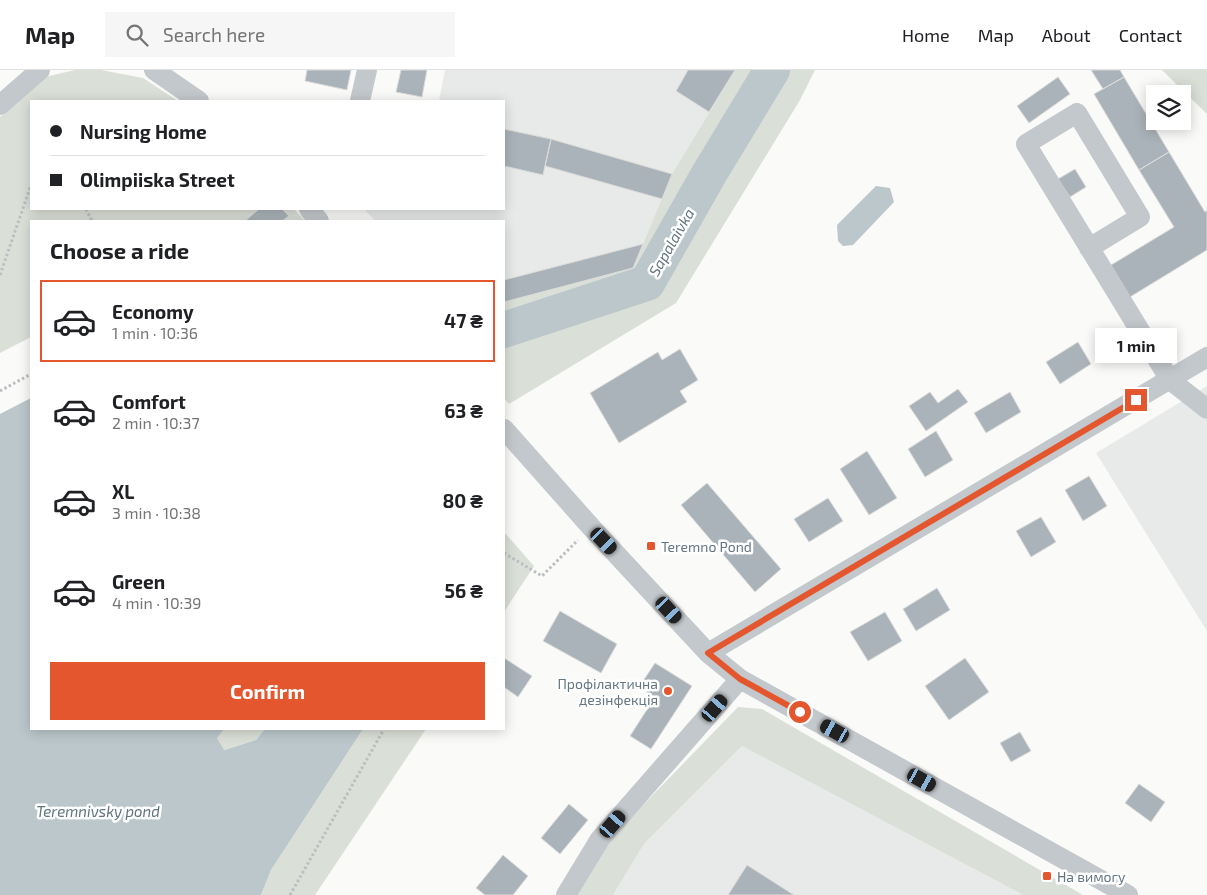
<!DOCTYPE html>
<meta charset="utf-8">
<style>
:root{--surface:#fff;--page:#f6f6f6;--text:#202124;--muted:#757577;--line:#e0e0e0;--accent:#e4572e}
body{margin:0;font-family:"Exo 2",sans-serif;background:var(--page);color:var(--text);height:100vh;display:flex;flex-direction:column;font-size:19px;white-space:nowrap}
*{box-sizing:border-box;margin:0}
p{font-size:16px;color:var(--muted)}
.icon{flex:none;width:28px;height:28px;fill:none;stroke:currentColor;stroke-width:2;stroke-linecap:round;stroke-linejoin:round}
.map{position:relative;flex:1;overflow:hidden}
.sheet{position:absolute;left:30px;top:150px;width:475px;height:510px;display:flex;flex-direction:column;background:var(--surface);border-radius:0px;box-shadow:0 2px 12px #0003}
.sheet>*{flex:none}
.guide{position:absolute;left:30px;top:30px;width:475px;height:110px;border-radius:0px;box-shadow:0 2px 12px #0003;display:grid;align-content:center;height:110px;padding:0 20px;background:var(--surface)}
.buttons{position:absolute;left:1146px;top:15px;display:grid;gap:10px}
.buttons a{display:grid;place-items:center;width:45px;height:45px;border-radius:0px;background:var(--surface);box-shadow:0 2px 12px #0003;font-size:25px}
.end{position:absolute;width:22px;height:22px;margin:-11px;border:6px solid #e4572e;background:#fff;box-shadow:0 0 0 2px #fff}
.from{border-radius:50%}
.bubble{position:absolute;height:35px;border-radius:0px;background:var(--surface);box-shadow:0 2px 12px #0003;font-size:16px;font-weight:700;line-height:35px;text-align:center}
.car{position:absolute;width:15px;height:30px;margin:-15px -8px;border-radius:6px;box-shadow:0 0 4px 1px #0007;background:linear-gradient(#222 24%,#8ab4d8 0 40%,#222 0 76%,#8ab4d8 0 86%,#222 0)}
.guide b{display:flex;align-items:center;gap:18px;height:48px;font-size:19px}
.guide b+b{border-top:1px solid var(--line)}
.guide i{width:12px;height:12px;background:var(--text)}
ul{padding:0;list-style:none}
li{display:flex;align-items:center;gap:15px;height:82px;margin:0 10px 8px;padding:0 10px;border:2px solid transparent;border-radius:0px}
li div{flex:1}
li b{display:block;font-size:19px}
li em{font-style:normal;font-weight:700}
li.current{border-color:var(--accent)}
li>.icon{width:45px;height:45px;stroke-width:1.5}
h2{padding:0 20px;font-size:22px;line-height:60px}
.button{display:flex;gap:10px;margin-top:auto;padding:10px 20px}
.button a{flex:1;height:58px;border-radius:0px;background:var(--accent);color:#fff;font-size:20px;font-weight:700;line-height:58px;text-align:center}
header{display:flex;align-items:center;gap:30px;box-sizing:border-box;height:70px;padding:0 25px;background:var(--surface);border-bottom:1px solid var(--line)}
header strong{font-size:24px}
nav{display:flex;gap:28px;margin-inline-start:auto;font-size:18px}
.search{width:350px;height:45px;background:var(--page);display:flex;align-items:center;gap:12px;box-sizing:border-box;padding:0 18px;border-radius:0px;color:var(--muted);font-size:19px}
.map>svg:first-child{display:block}
</style>
<header>
<strong>Map</strong>
<div class="search"><svg class="icon" aria-label="search" viewBox="0 0 24 24"><circle cx="10" cy="10" r="6"/><path d="M15 15l6 6"/></svg>Search here</div>
<nav><a>Home</a><a>Map</a><a>About</a><a>Contact</a></nav>
</header>
<div class="map">
<svg width="1207" height="825" viewBox="0 0 1207 825">
<rect width="100%" height="100%" fill="#fafaf8"/>
<!-- built -->
<path fill="#e8e9e9" d="M445,0H735L672,104L633,198L504,232V151H375L364,139H504V31H439Z
M1207,316V561L1096,383Z
M742,676L1023,825H613L644,774Z"/>
<!-- green -->
<path fill="#dadfd7" d="M75,0H101L143,8L178,31H31V139H294L305,151H31V267L0,283V47L45,7Z
M735,0H815L800,30L676,233L509,334L504,328V232L633,198L672,104Z
M1162,0H1207V44Z
M504,462L534,496L504,542Z
M738,637L762,639L1083,825H1023L742,676L644,774L613,825H575L614,765Z
M214,659H265L256,670L223,680L217,668Z
M363,659H426L315,825H261L271,800Z"/>
<!-- water -->
<path fill="#bbc7cb" d="M876,116L890,118L894,132L853,175L843,176L838,171L837,155Z
M31,328V659H224L217,668L224,680L256,670L265,659H363L271,800L261,825H0V344Z"/>
<g fill="none" stroke-linecap="round" stroke-linejoin="round">
<!-- river -->
<path stroke="#bbc7cb" stroke-width="36" d="M504,260L647,213L709,104L772,0"/>
</g>
<!-- building -->
<path fill="#aab3b9" stroke="#dcdcda" d="M307,0H351L347,20L305,11Z
M401,0H427L422,27L396,22Z
M688,0H735L709,42L676,21Z
M1091,0H1120L1124,7L1103,19Z
M1058,7L1070,24L1029,53L1017,36Z
M1124,7L1169,82L1139,100L1094,24Z
M504,59L551,69L543,105L504,96Z
M551,69L672,104L662,129L545,96Z
M1169,82L1205,142L1207,140V180L1130,227L1111,195L1174,157L1139,100Z
M1075,99L1086,117L1070,127L1058,109Z
M259,139H282L289,146L282,151H245Z
M643,174L633,198L504,232V210Z
M1078,272L1091,294L1060,314L1046,292Z
M680,279L698,310L680,321L687,332L619,373L590,323L658,282L662,290Z
M958,319L968,332L926,361L909,336L930,322L938,333Z
M1010,322L1021,342L986,363L974,343Z
M936,361L953,390L925,407L908,379Z
M867,381L897,428L869,445L840,399Z
M1089,406L1107,436L1083,451L1065,420Z
M707,413L781,499L755,522L681,435Z
M828,428L843,451L809,472L794,449Z
M1041,447L1056,472L1031,487L1016,461Z
M937,518L950,540L916,561L903,539Z
M560,541L617,574L601,603L543,571Z
M885,542L902,571L868,591L850,562Z
M504,588L532,606L518,627L504,617Z
M965,588L989,622L949,650L925,616Z
M655,593L692,616L651,679L630,666L655,627L639,617Z
M1020,662L1031,681L1011,692L1000,673Z
M1139,714L1165,732L1151,752L1125,733Z
M569,734L588,750L560,784L541,768Z
M503,785L528,806L513,825H485L476,818Z
M747,795L794,825H728Z"/>
<g fill="none" stroke-linecap="round" stroke-linejoin="round">
<!-- path -->
<path stroke="#bbbfc2" stroke-width="3" stroke-dasharray="2.5 2.5" stroke-linecap="butt" d="M86,139L92,151
M0,205L31,115
M0,321L31,304
M504,483L542,506L578,470
M290,825L384,659"/>
<!-- minor -->
<path stroke="#c3c8cc" stroke-width="20" d="M154,0L199,31
M360,31L367,0
M0,35L40,0
M309,139L319,151
M1089,178L1140,147L1077,43L1026,74L1170,310L1207,339
M504,359L591,457L708,583L740,609L1128,825
M708,583L1207,287
M566,825L600,769L740,609"/>
</g>
<g fill="none" stroke-linecap="round" stroke-linejoin="round">
<!-- route -->
<path stroke="#e4572e" stroke-width="6" d="M800,642L740,609L708,583L1136,330"/>
</g>
<!-- markers -->
<g fill="#e4572e" stroke="#fff" stroke-width="2">
<rect x="646" y="471" width="10" height="10" rx="2.5"/>
<circle cx="668" cy="621" r="5"/>
<rect x="1042" y="801" width="10" height="10" rx="2.5"/>
</g>
<g text-anchor="middle" dominant-baseline="central" stroke-width="5" stroke-linejoin="round" paint-order="stroke">
<!-- poi labels -->
<g font-size="14" fill="#657683" stroke="#fff" text-anchor="start">
<text x="661" y="476">Teremno Pond</text>
<text x="658" y="613" text-anchor="end">Профілактична<tspan x="658" dy="16">дезінфекція</tspan></text>
<text x="1057" y="806">На вимогу</text>
</g>
<!-- water labels -->
<g font-size="15" font-style="italic" fill="#60757c" stroke="#fff">
<text transform="translate(671 172) rotate(-60)">Sapalaivka</text>
<text x="98" y="741">Teremnivsky pond</text>
</g>
</g>
</svg>
<div class="buttons">
<a><svg class="icon" aria-label="layers" viewBox="0 0 24 24"><path d="M12 4l9 5-9 5-9-5zM3 14l9 5 9-5"/></svg></a>
</div>
<i class="end from" style="left:800px;top:642px"></i>
<i class="end" style="left:1136px;top:330px"></i>
<div class="bubble" style="left:1095px;top:258px;width:82px">1 min</div>
<i class="car" style="left:604px;top:471px;rotate:136deg"></i>
<i class="car" style="left:669px;top:540px;rotate:137deg"></i>
<i class="car" style="left:715px;top:638px;rotate:41deg"></i>
<i class="car" style="left:835px;top:661px;rotate:299deg"></i>
<i class="car" style="left:922px;top:710px;rotate:119deg"></i>
<i class="car" style="left:613px;top:754px;rotate:41deg"></i>
<div class="guide">
<b><i class="from"></i>Nursing Home</b>
<b><i></i>Olimpiiska Street</b>
</div>
<section class="sheet">
<h2>Choose a ride</h2>
<ul>
<li class="current"><svg class="icon" aria-label="car" viewBox="0 0 24 24"><path d="M5 17H2v-5l4-1 3-4h7l3 4 3 1v5h-3M9 17h6M6 11h13"/><circle cx="7" cy="17" r="2"/><circle cx="17" cy="17" r="2"/></svg><div><b>Economy</b><p>1 min · 10:36</p></div><em>47 ₴</em></li>
<li><svg class="icon" aria-label="car" viewBox="0 0 24 24"><path d="M5 17H2v-5l4-1 3-4h7l3 4 3 1v5h-3M9 17h6M6 11h13"/><circle cx="7" cy="17" r="2"/><circle cx="17" cy="17" r="2"/></svg><div><b>Comfort</b><p>2 min · 10:37</p></div><em>63 ₴</em></li>
<li><svg class="icon" aria-label="car" viewBox="0 0 24 24"><path d="M5 17H2v-5l4-1 3-4h7l3 4 3 1v5h-3M9 17h6M6 11h13"/><circle cx="7" cy="17" r="2"/><circle cx="17" cy="17" r="2"/></svg><div><b>XL</b><p>3 min · 10:38</p></div><em>80 ₴</em></li>
<li><svg class="icon" aria-label="car" viewBox="0 0 24 24"><path d="M5 17H2v-5l4-1 3-4h7l3 4 3 1v5h-3M9 17h6M6 11h13"/><circle cx="7" cy="17" r="2"/><circle cx="17" cy="17" r="2"/></svg><div><b>Green</b><p>4 min · 10:39</p></div><em>56 ₴</em></li>
</ul>
<div class="button"><a>Confirm</a></div>
</section>
</div>
